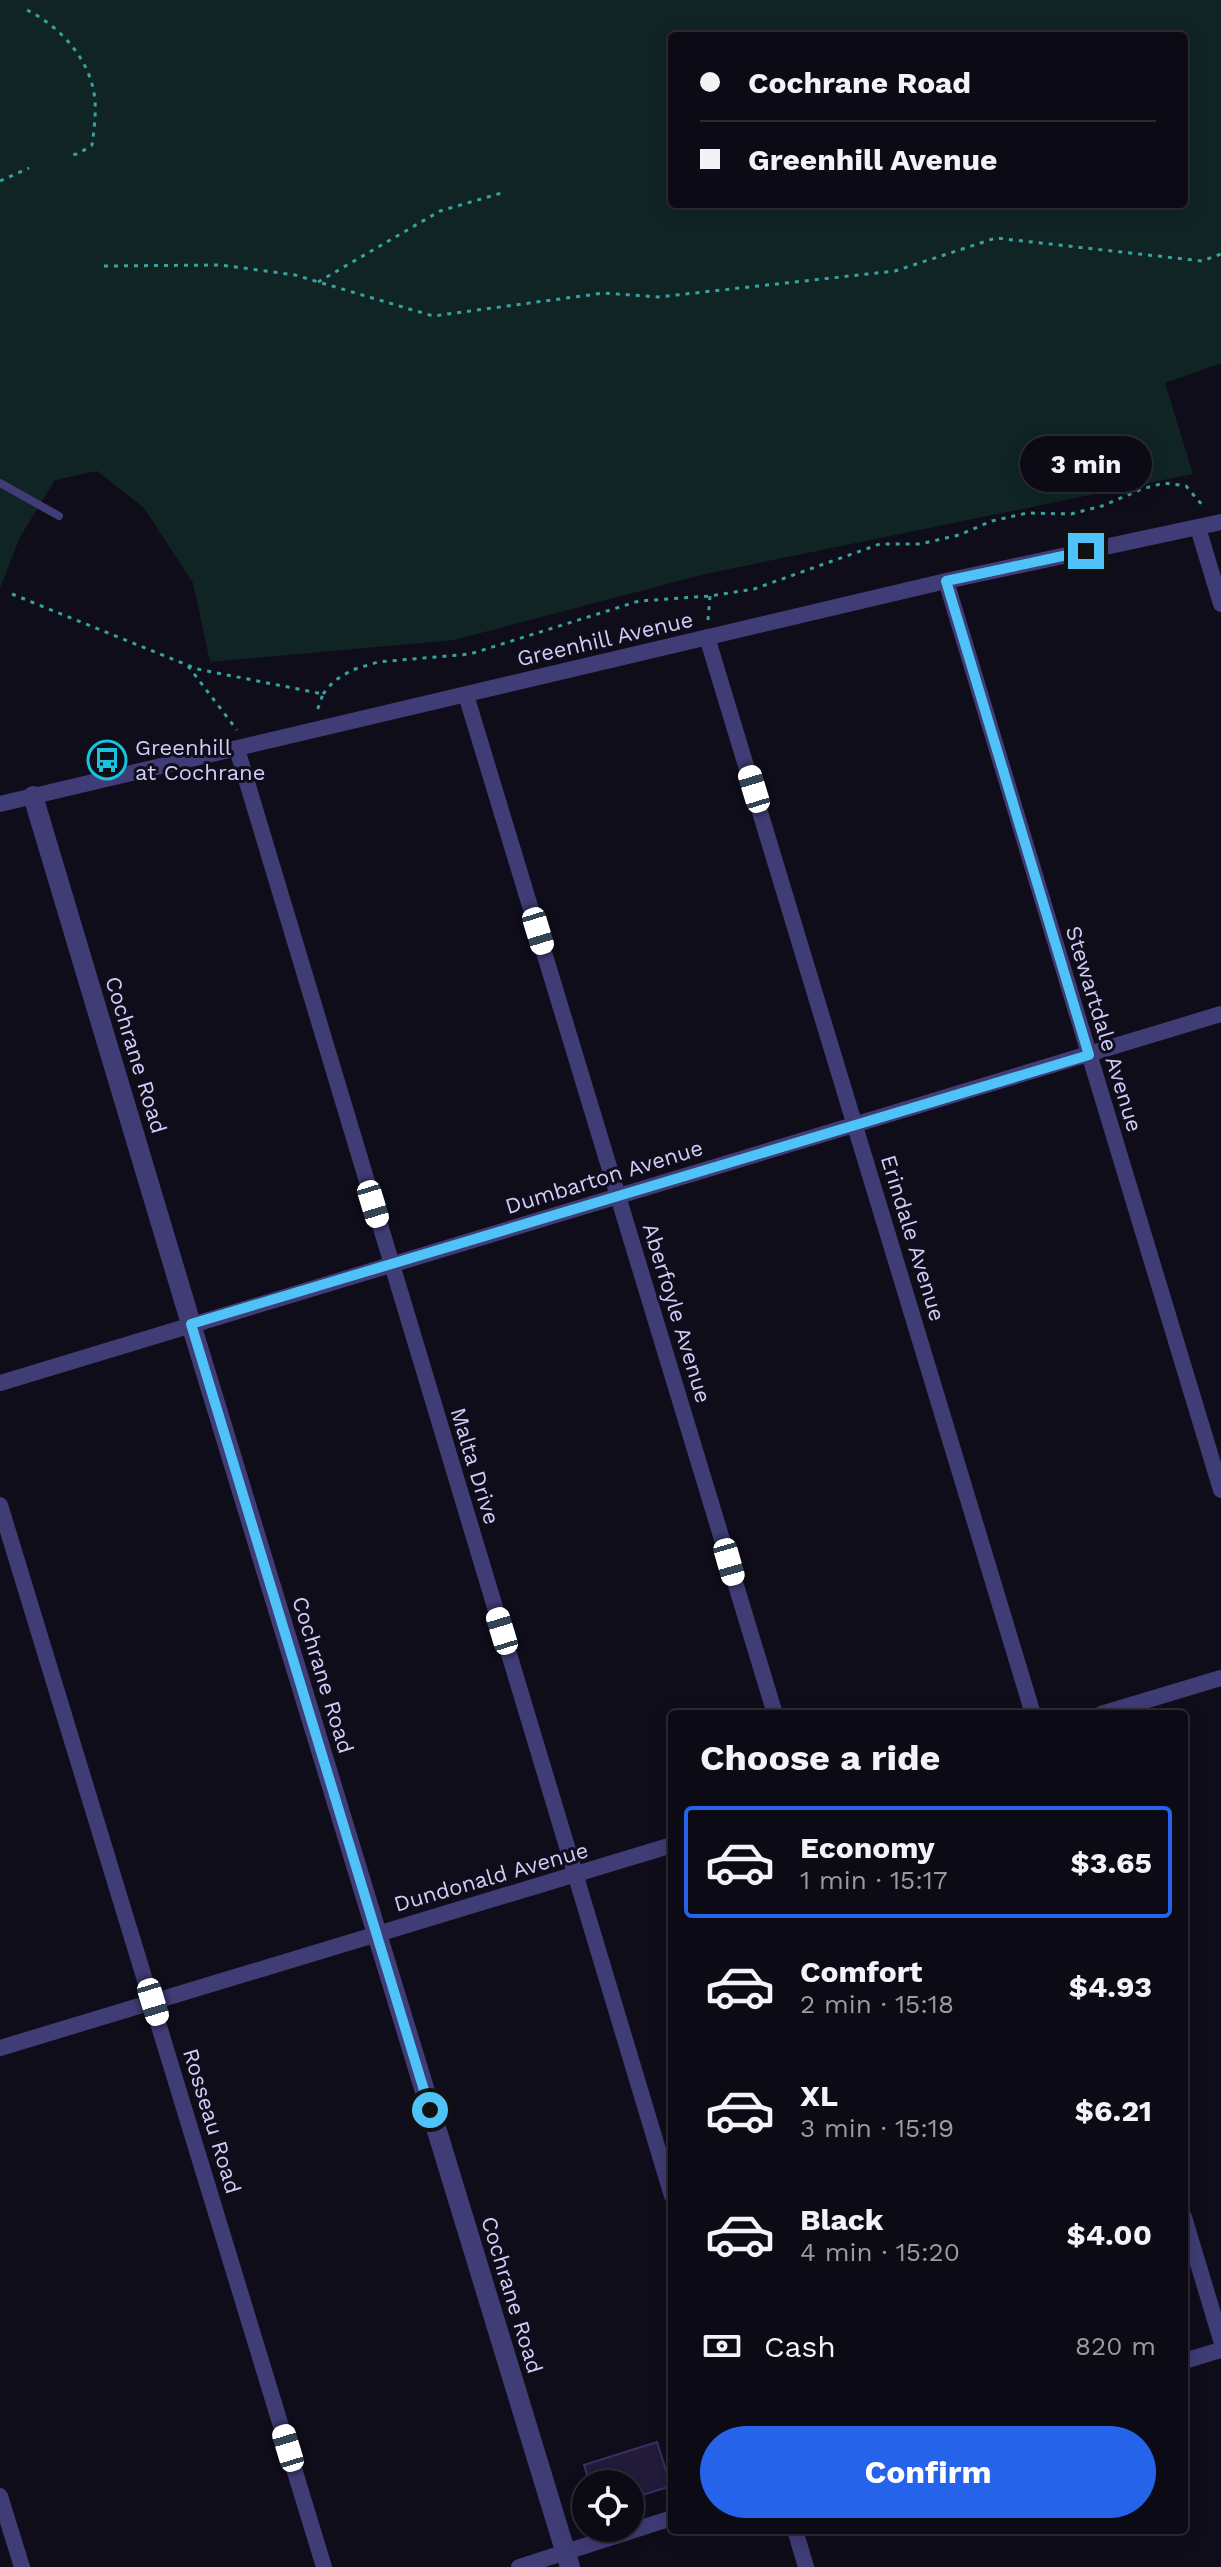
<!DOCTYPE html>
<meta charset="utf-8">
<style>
:root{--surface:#0c0a14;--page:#1a1822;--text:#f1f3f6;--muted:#9a9aa0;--line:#2c2b34;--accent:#2563eb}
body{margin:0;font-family:"Work Sans",sans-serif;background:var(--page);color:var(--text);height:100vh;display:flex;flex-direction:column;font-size:30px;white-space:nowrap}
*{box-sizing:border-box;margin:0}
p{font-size:26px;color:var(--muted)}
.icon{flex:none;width:44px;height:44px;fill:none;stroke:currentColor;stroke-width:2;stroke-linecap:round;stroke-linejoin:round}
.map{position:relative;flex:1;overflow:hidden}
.details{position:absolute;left:668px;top:1710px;width:520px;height:824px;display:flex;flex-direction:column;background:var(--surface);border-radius:8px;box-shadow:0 4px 20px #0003,0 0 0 2px var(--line)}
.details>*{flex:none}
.banner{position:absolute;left:668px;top:32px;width:520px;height:176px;border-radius:8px;box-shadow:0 4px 20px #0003,0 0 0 2px var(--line);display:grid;align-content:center;height:176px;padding:0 32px;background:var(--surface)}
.fabs{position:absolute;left:572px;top:2470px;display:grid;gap:16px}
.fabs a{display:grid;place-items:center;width:72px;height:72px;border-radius:50%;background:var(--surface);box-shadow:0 4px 20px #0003,0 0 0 2px var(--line);font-size:40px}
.end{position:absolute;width:36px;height:36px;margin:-18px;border:10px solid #4fc3f7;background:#111;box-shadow:0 0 0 4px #111}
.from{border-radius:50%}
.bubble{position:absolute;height:56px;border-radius:28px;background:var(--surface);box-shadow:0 4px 20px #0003,0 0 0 2px var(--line);font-size:26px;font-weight:700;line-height:56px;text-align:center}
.car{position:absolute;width:24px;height:48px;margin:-24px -12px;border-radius:10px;box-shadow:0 0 6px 2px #0007;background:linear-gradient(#fff 24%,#345 0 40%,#fff 0 76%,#345 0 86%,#fff 0)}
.banner b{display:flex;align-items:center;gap:28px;height:76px;font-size:30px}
.banner b+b{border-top:2px solid var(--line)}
.banner i{width:20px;height:20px;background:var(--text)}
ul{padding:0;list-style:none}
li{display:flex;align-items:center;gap:24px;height:112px;margin:0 16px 12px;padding:0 16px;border:4px solid transparent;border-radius:8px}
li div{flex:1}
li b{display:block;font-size:30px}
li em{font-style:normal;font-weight:700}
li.current{border-color:var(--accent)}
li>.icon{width:72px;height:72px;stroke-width:1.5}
h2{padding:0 32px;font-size:36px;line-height:96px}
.pay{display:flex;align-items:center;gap:20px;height:88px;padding:0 32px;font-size:30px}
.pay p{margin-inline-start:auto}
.cta{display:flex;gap:16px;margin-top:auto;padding:16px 32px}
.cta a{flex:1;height:92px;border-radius:48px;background:var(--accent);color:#fff;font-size:32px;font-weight:700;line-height:92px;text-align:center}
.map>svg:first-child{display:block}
</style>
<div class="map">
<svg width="1221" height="2567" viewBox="0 0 1221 2567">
<rect width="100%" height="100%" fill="#100d1b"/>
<!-- green -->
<path fill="#102424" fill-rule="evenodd" d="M0,0H1221V363L1165,383L1193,474L705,574L454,640L210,662L193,583L144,508L97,471L55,480L20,537L0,588ZM672,36H1184V204H672Z"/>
<!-- building -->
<path fill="#221b3a" stroke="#3b2f64" stroke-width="2" d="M657,2442L671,2486L630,2499V2484H590L584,2465Z"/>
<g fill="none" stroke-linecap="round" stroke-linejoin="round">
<!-- path -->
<path stroke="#37a39f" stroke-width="3" stroke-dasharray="4 6" stroke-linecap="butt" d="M27,10C61,27 92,61 95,101C96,115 94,131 92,145L78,154L70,155
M0,181L29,168
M104,266L221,265L295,275L433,316L604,293L658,297L895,271L996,238L1202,261L1221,254
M318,282L440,211L505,192
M12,594L197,669L323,694L317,711
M708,620L710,596
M188,666L237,730
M323,694L334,681L352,670L378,662L470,654L639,601L710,596L754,589L880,544H920L959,535L992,521L1027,513L1071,514L1102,506L1142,489L1164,483L1186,486L1203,506"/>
<!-- service -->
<path stroke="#403c76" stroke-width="8" d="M0,483L59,516"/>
<!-- minor -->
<path stroke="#403c76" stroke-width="16" d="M1198,528L1221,604
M946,581L1221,1490
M707,637L1033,1714
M466,695L775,1714
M237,749L672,2196
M0,804L946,581L1221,522
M0,1383L1221,1014
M0,1505L324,2567
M1101,1714L1221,1678
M0,2048L672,1845
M1184,2217L1221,2340
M1184,2361L1221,2350
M0,2496L22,2567
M795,2530L806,2567
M519,2567L672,2518"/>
<!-- tertiary -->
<path stroke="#403c76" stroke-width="20" d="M33,796L191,1324L570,2567"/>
</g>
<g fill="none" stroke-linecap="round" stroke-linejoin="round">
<!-- route -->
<path stroke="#4fc3f7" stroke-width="10" d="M430,2110L191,1324L1089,1055L946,581L1086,551"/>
</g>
<!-- icons -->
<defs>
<g id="bus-ring" transform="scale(2)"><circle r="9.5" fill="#100d1b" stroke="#15c4dd" stroke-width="1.5"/><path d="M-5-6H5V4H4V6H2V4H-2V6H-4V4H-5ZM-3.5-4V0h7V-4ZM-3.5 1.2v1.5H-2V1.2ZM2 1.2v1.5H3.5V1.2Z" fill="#15c4dd"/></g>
</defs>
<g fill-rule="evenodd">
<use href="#bus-ring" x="107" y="760"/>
</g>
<g text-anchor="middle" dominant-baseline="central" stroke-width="6" stroke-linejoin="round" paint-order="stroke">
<!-- street labels -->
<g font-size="22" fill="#d2ccfa" stroke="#100d1b">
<text transform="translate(605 639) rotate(-13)">Greenhill Avenue</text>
<text transform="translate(1104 1029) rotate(73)">Stewartdale Avenue</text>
<text transform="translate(136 1055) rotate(73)">Cochrane Road</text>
<text transform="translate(604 1177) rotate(-17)">Dumbarton Avenue</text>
<text transform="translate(913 1238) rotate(73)">Erindale Avenue</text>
<text transform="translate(677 1313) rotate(73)">Aberfoyle Avenue</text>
<text transform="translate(475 1466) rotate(73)">Malta Drive</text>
<text transform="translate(323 1675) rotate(73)">Cochrane Road</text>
<text transform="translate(491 1877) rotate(-16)">Dundonald Avenue</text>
<text transform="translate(212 2121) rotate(73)">Rosseau Road</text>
<text transform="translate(512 2295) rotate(73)">Cochrane Road</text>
</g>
<!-- poi labels -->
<g font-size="22" fill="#d2ccfa" stroke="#100d1b" text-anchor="start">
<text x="135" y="747">Greenhill<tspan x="135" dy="25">at Cochrane</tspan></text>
</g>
</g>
</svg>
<div class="fabs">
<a><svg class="icon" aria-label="locate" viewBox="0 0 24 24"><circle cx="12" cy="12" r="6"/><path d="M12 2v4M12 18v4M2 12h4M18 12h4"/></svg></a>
</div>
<i class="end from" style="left:430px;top:2110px"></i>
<i class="end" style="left:1086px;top:551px"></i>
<div class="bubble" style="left:1020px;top:436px;width:132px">3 min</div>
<i class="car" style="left:754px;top:789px;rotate:343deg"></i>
<i class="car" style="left:538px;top:931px;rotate:163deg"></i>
<i class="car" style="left:373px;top:1204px;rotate:163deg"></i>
<i class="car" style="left:729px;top:1562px;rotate:164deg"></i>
<i class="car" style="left:502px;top:1631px;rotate:343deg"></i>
<i class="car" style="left:153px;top:2002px;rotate:163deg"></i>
<i class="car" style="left:288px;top:2448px;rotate:343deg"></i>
<div class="banner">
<b><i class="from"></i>Cochrane Road</b>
<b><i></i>Greenhill Avenue</b>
</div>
<section class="details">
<h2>Choose a ride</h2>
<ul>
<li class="current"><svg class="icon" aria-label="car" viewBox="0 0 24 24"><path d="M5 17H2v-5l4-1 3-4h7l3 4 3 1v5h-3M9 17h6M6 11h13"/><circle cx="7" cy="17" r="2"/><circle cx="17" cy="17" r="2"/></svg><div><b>Economy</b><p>1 min · 15:17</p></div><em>$3.65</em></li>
<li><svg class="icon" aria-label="car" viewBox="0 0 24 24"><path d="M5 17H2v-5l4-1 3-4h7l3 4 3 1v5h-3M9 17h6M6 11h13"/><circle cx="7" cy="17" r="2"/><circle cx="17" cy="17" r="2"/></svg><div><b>Comfort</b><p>2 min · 15:18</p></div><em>$4.93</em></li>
<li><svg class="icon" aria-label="car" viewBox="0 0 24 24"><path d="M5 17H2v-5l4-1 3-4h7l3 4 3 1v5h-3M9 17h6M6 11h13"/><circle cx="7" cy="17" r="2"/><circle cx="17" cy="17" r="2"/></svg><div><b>XL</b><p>3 min · 15:19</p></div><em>$6.21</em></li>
<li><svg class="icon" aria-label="car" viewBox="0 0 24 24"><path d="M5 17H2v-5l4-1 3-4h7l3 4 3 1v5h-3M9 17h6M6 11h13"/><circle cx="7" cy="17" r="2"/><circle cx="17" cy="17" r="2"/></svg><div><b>Black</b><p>4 min · 15:20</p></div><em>$4.00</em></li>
</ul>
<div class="pay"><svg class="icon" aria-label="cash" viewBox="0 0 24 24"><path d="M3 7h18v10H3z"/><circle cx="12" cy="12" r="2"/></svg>Cash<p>820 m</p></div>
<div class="cta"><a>Confirm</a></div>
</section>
</div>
